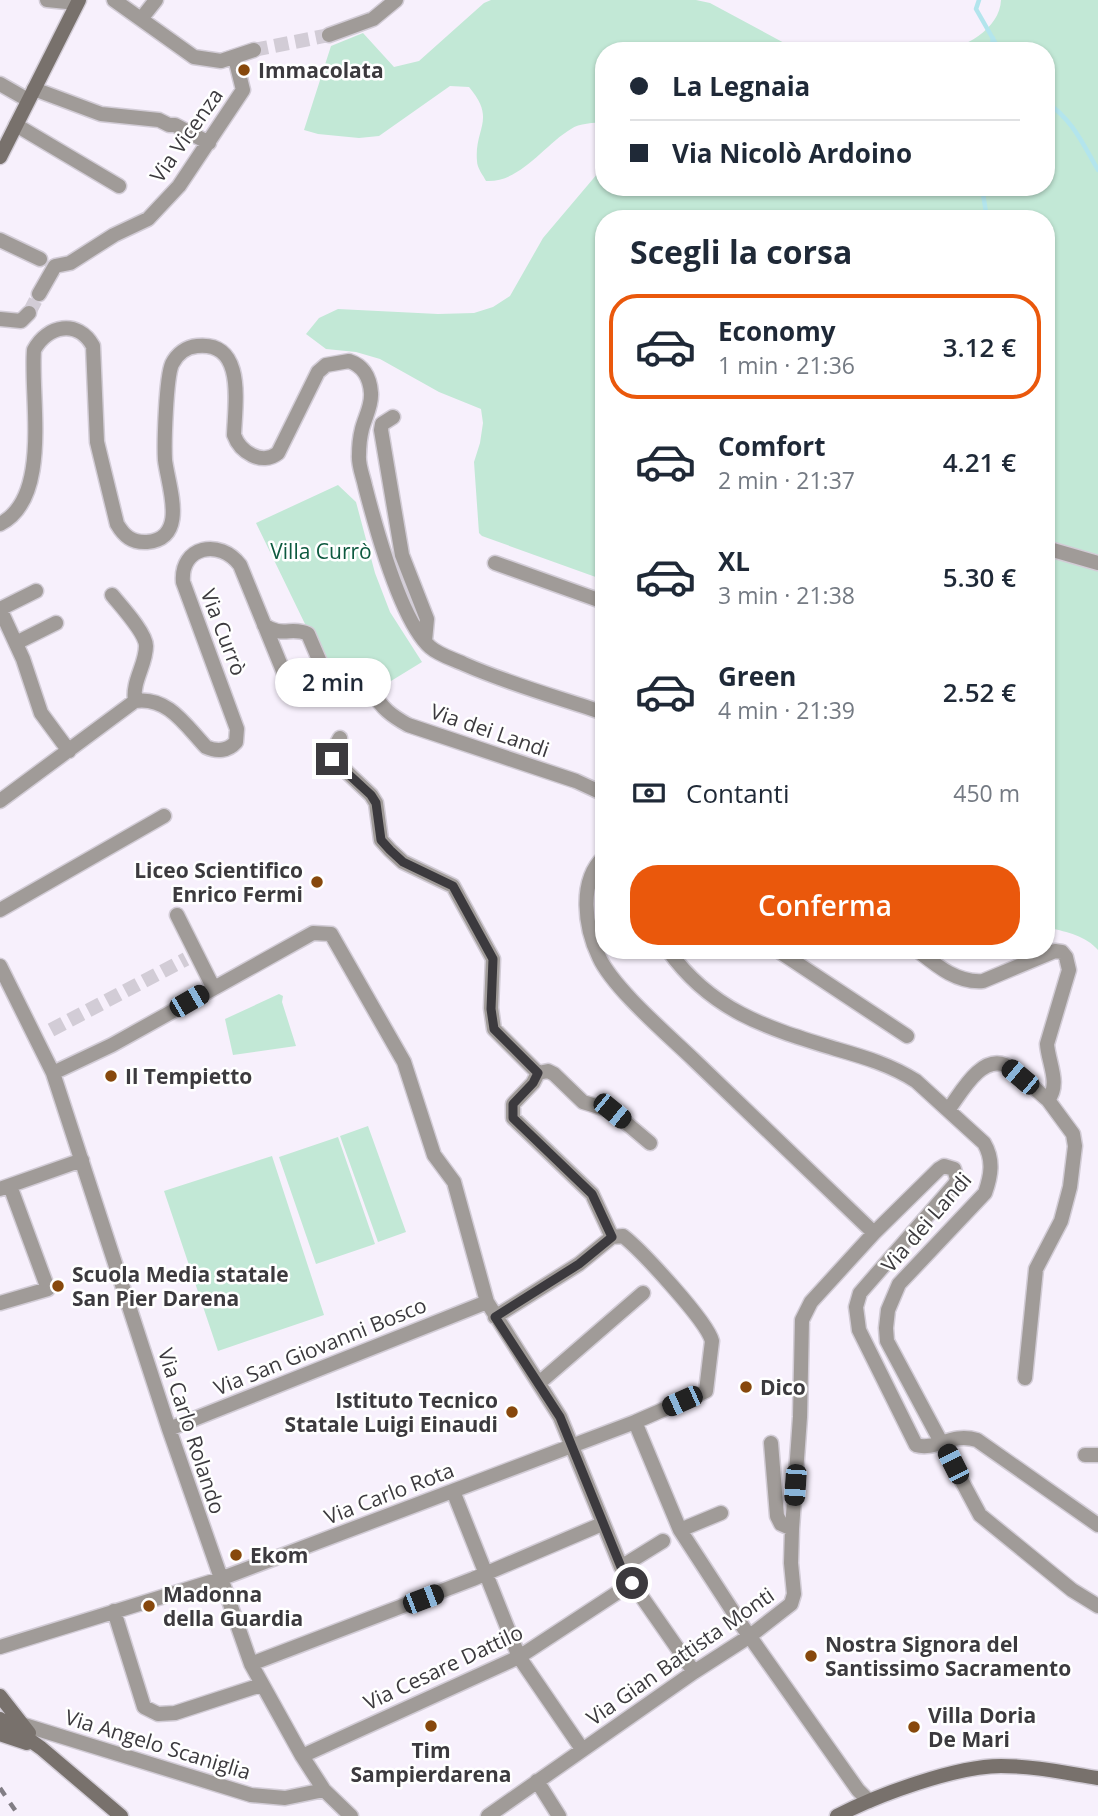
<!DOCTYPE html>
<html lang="it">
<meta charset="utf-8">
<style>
:root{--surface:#fff;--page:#f2f2f3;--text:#1f2937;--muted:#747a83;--line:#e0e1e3;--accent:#ea580c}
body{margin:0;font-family:"Open Sans",sans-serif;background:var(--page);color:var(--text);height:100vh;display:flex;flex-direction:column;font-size:26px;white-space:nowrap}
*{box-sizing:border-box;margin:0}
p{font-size:23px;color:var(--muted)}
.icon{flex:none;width:38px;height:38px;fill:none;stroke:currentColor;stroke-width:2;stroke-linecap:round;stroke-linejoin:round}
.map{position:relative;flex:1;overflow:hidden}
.sheet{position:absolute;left:595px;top:210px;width:460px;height:749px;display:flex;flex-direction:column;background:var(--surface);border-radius:28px;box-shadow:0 2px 5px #0004}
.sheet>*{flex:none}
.hud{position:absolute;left:595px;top:42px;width:460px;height:154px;border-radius:28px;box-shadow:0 2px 5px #0004;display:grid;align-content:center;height:154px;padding:0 35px;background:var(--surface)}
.end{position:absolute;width:32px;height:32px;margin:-16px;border:9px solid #3c3a3e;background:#fff;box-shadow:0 0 0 4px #fff}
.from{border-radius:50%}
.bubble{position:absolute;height:49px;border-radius:24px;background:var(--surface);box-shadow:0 2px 5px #0004;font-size:23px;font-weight:600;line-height:49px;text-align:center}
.car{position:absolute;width:21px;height:42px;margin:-21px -10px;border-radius:9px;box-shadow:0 0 5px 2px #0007;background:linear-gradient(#222 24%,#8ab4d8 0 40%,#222 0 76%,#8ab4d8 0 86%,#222 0)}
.hud b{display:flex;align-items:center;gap:24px;height:66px;font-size:26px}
.hud b+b{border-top:2px solid var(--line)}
.hud i{width:18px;height:18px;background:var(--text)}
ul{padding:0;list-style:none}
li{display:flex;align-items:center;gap:21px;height:105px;margin:0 14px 10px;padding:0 21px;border:4px solid transparent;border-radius:28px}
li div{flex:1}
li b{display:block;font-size:26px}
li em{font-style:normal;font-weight:600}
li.active{border-color:var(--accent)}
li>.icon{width:63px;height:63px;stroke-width:1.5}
h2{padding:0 35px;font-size:32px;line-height:84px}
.pay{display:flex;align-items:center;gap:18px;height:77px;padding:0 35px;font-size:26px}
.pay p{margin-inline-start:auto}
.cta{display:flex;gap:14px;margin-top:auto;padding:14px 35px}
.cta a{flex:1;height:80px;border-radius:28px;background:var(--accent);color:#fff;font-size:28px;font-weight:600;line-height:80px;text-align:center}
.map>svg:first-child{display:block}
</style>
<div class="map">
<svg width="1098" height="1816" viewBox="0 0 1098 1816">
<rect width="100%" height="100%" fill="#f7f0fc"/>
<!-- green -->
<path fill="#c2e8d6" d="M491,0H696L710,3L799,51H604V122C594,123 579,123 571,129C544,145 520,183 486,181C483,175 477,168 477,161C474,128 497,120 469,87L450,86L379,136L359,138L318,134L304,130L331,46L363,33L394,67L419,61L484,3Z
M1001,0H1098V950C1086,936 1067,932 1050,928L1047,922L1046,219H604V580L482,536L479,533L474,462L480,443L483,423L481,409L439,392L380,359L356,352L326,349L306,334L319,318L338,309L438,314L474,313L493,307L510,296L543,238L598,173L604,158V187H1046V51H937C963,50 1000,29 1001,0Z
M338,485L356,502L375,573L390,612L422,662L373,692L352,701L338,668L325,659L306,626L256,523Z
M279,994L283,996L282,1002L296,1046L233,1055L225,1019Z
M368,1126L406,1232L378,1242L340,1136Z
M338,1137L375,1244L316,1264L279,1157Z
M272,1156L324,1315L218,1351L164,1191Z"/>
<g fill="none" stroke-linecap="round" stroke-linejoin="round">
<!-- stream -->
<path stroke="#b3e5ed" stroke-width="4.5" d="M979,0L976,9L1000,51
M991,51L993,38
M1046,102C1072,119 1083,144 1098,170
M982,187L987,219"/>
<!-- street-tunnel -->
<path stroke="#d2ccd6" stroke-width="14" stroke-dasharray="14 7" stroke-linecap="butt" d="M254,50L329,35
M29,313L39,294
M51,1030L186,959"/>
<!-- street casing -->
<g stroke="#d2ccd6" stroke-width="17">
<path id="street" d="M47,0L77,3
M114,0L194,57L221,61L254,50
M141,19L156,0
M329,35L373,19L396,0
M0,84L28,100
M34,89L101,114L159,120L169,125H175L209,143
M16,125L119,186
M0,240L40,259
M39,294L55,266L70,263L114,235L148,219L179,186L243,90L235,58
M0,319L21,321L29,313
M393,417L382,424L381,430L402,555L427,619L425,641
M0,524C52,498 30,397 34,350C47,325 78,319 93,346L97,442L117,524C124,536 132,543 147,542C189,538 168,486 165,460C164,443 166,378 172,364C177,354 186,347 197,346C246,341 235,404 234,435C240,452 262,466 278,453L318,372L326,365L349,361C364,366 370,378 371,393C372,406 365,417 362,429C360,437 359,447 359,455C358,465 363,476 365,486C375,525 401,621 430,647C439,655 453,659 464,664C509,684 557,697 604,713
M1046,548L1098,563
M495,563L604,602
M0,609L23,659L41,713L69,751
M0,609L36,591
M264,625C282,638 292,626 308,634L326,676
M16,643L56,623
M373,692C381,708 392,716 408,725L576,781L604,794
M135,701C168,696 186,726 206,747C217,752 228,751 236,742L237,729L183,582C180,546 220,538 240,565L288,683
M340,738L330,756L371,795L376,803L381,840L390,850L403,862L453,886L493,959L491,1008L494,1029L538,1073L533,1083L513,1104V1118L592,1194L612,1237
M0,801L135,701C132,681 146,665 146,646C146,633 121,606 112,595
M604,857C578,881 585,928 599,957C613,988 667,1034 693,1059C754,1117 814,1175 874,1233
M0,910L164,816
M177,915L213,987
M668,950C712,1012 768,1028 836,1049C864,1057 891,1065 916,1081L984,1143C994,1160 991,1176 985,1193L899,1284L888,1310L886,1328L887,1341L980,1515L1072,1590L1098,1606
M777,950L907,1036
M917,950C937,966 957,983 983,981L1055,951L1062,952L1066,957L1069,970L1047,1044C1048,1062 1061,1084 1048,1100C1038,1092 1015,1069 1005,1065C980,1055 960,1095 948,1110
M0,966L53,1073L169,1429L251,1664L302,1756L324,1790L351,1816
M53,1073L112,1045L313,933L331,934L404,1062L434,1155L454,1182L487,1302L560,1417L621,1567L694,1672
M538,1073L548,1071L554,1074L583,1102L612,1111L650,1143
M0,1189L82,1160
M0,1303L48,1289L10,1186
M1025,1378L1036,1269L1061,1221L1070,1187L1075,1146L1073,1134L1048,1100
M539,1383L643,1293
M635,1422L680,1530L743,1627L858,1790L869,1801
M169,1429L487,1302
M771,1443L777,1516L781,1524L792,1529
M1085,1455H1098
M453,1491L519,1657L582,1749
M680,1530L721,1513
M621,1567L663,1541
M114,1611L144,1707L158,1714L175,1713L261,1685
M0,1647L220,1579L635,1422L706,1391L712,1341C707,1321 641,1250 623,1236L612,1237L579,1264L495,1317
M251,1664L473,1579L602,1524
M21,1724L251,1795L285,1798L324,1790
M302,1756L519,1657L632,1583
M537,1781L559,1816
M488,1816L694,1672L750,1636L791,1604L794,1594L791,1563L792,1529L800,1417L802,1320L811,1302L874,1233L939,1169L944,1166L954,1169L957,1179L955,1184L860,1293L856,1307L859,1330L916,1445C936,1451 951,1432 977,1440L1098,1525"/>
</g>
<!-- secondary casing -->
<g stroke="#d2ccd6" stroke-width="17">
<path id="secondary" d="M0,157L79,0
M0,1696L29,1733
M0,1719L41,1748L121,1816
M0,1734L27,1743
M837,1816C877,1795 956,1766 1001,1766C1034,1766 1066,1773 1098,1778"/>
</g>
<!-- street -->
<use href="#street" stroke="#a09b98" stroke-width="14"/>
<!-- secondary -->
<use href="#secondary" stroke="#78716c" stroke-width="14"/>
<!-- rail -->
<path stroke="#827e85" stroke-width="4.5" stroke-dasharray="9 9" stroke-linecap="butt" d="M0,1788L19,1816"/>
</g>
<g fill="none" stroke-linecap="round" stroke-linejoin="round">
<!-- route -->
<path stroke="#3c3a3e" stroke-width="9" d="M332,759L371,795L376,803L381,840L390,850L403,862L453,886L493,959L491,1009L494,1029L538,1073L533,1083L513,1104V1118L592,1194L612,1237L579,1264L495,1317L560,1417L621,1567L632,1583"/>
</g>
<!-- markers -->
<g fill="#87480c" stroke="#fff" stroke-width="2.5">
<circle cx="244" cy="70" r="7"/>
<circle cx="317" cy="882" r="7"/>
<circle cx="111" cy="1076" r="7"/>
<circle cx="58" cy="1286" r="7"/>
<circle cx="746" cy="1387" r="7"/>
<circle cx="512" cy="1412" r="7"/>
<circle cx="236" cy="1555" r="7"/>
<circle cx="149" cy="1606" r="7"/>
<circle cx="811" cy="1656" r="7"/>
<circle cx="431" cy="1726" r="7"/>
<circle cx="914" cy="1727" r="7"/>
</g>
<g text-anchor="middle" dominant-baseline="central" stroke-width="5" stroke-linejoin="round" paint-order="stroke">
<!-- poi labels -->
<g font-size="21" font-weight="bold" fill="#3c3a3e" stroke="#fff" text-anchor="start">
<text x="258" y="70">Immacolata</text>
<text x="303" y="870" text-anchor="end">Liceo Scientifico<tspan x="303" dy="24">Enrico Fermi</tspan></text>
<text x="125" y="1076">Il Tempietto</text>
<text x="72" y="1274">Scuola Media statale<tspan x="72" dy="24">San Pier Darena</tspan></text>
<text x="760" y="1387">Dico</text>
<text x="498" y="1400" text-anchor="end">Istituto Tecnico<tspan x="498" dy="24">Statale Luigi Einaudi</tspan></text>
<text x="250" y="1555">Ekom</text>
<text x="163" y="1594">Madonna<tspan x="163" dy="24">della Guardia</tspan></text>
<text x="825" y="1644">Nostra Signora del<tspan x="825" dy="24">Santissimo Sacramento</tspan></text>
<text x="928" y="1715">Villa Doria<tspan x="928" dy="24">De Mari</tspan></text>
<text x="431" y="1750" text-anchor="middle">Tim<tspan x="431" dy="24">Sampierdarena</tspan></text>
</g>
<!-- street labels -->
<g font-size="21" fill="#3c3a3e" stroke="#fff">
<text transform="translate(186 135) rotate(-55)">Via Vicenza</text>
<text transform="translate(224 632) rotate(69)">Via Currò</text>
<text transform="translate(490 730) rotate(19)">Via dei Landi</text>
<text transform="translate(926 1222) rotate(-49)">Via dei Landi</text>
<text transform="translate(320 1346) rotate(-22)">Via San Giovanni Bosco</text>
<text transform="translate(192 1431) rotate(72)">Via Carlo Rolando</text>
<text transform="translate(389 1493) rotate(-21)">Via Carlo Rota</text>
<text transform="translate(680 1656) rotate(-35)">Via Gian Battista Monti</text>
<text transform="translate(443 1667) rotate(-25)">Via Cesare Dattilo</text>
<text transform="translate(158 1744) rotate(17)">Via Angelo Scaniglia</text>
</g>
<!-- park labels -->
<g font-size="21" fill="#0d593f" stroke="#fff">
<text x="321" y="551">Villa Currò</text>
</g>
</g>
</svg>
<i class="end from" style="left:632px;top:1583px"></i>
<i class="end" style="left:332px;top:759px"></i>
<div class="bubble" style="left:275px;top:658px;width:116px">2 min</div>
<i class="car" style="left:189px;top:1001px;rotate:60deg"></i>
<i class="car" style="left:1020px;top:1077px;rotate:310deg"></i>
<i class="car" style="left:612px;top:1111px;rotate:129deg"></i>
<i class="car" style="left:682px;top:1401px;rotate:246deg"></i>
<i class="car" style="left:953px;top:1464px;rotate:333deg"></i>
<i class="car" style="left:795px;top:1485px;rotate:184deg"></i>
<i class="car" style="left:423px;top:1599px;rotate:69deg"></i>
<div class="hud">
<b><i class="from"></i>La Legnaia</b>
<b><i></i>Via Nicolò Ardoino</b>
</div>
<section class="sheet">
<h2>Scegli la corsa</h2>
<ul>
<li class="active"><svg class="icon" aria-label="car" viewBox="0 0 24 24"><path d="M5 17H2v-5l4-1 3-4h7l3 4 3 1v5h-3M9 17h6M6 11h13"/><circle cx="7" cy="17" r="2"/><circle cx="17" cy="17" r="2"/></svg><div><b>Economy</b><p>1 min · 21:36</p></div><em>3.12 €</em></li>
<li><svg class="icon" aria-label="car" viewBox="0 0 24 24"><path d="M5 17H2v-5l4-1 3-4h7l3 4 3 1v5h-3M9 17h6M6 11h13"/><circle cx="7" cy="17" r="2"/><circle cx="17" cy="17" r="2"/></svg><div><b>Comfort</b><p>2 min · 21:37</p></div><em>4.21 €</em></li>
<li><svg class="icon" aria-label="car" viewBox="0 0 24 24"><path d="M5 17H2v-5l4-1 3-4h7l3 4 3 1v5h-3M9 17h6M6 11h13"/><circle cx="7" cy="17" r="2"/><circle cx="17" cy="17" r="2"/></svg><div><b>XL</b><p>3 min · 21:38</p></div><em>5.30 €</em></li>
<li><svg class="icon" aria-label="car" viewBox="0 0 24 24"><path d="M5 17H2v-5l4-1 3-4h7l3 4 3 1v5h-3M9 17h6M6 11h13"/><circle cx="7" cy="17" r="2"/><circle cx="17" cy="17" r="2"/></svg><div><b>Green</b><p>4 min · 21:39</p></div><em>2.52 €</em></li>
</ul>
<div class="pay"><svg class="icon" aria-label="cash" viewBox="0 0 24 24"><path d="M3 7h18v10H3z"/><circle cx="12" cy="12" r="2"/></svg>Contanti<p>450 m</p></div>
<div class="cta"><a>Conferma</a></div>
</section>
</div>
